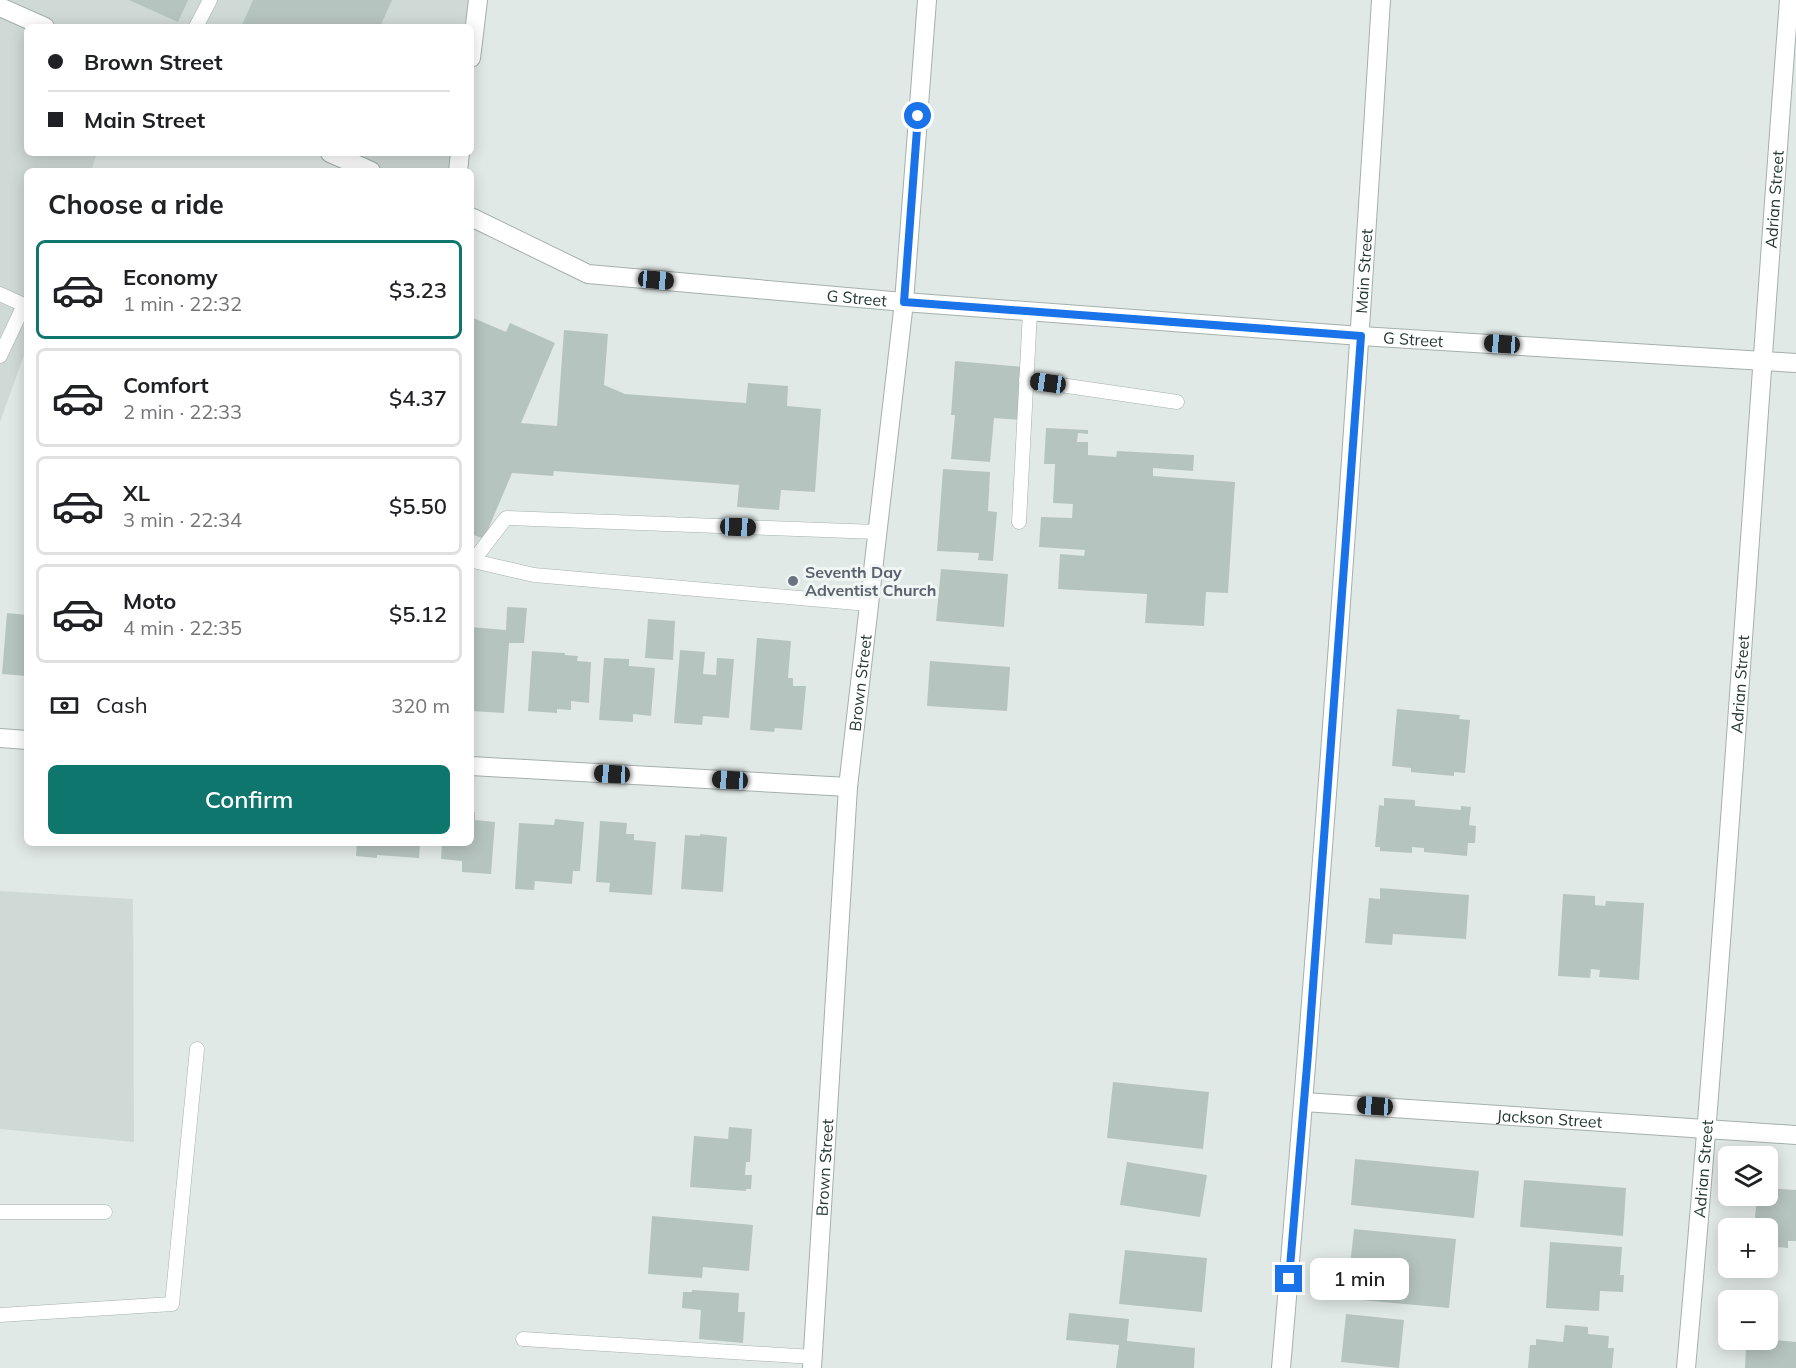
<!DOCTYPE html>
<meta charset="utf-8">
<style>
:root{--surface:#fff;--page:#f6f6f6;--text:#202124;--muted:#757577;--line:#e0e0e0;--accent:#0f766e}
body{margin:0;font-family:Mulish,sans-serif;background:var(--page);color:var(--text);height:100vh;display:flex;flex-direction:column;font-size:22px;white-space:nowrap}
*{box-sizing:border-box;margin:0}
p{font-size:20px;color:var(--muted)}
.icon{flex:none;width:33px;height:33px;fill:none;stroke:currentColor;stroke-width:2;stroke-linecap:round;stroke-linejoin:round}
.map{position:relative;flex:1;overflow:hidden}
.side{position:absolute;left:24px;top:168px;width:450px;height:678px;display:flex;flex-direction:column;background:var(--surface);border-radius:9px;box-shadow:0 3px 15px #0003}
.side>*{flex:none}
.banner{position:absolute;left:24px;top:24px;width:450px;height:132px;border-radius:9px;box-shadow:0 3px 15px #0003;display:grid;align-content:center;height:132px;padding:0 24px;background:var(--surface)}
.tools{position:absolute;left:1718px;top:1146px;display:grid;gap:12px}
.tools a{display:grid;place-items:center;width:60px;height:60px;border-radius:9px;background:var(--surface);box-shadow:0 3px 15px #0003;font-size:30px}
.end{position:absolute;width:27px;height:27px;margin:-14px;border:8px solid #1a73e8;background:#fff;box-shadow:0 0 0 3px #fff}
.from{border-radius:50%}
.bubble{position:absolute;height:42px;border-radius:9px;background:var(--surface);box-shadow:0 3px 15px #0003;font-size:20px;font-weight:600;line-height:42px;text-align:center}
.car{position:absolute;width:18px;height:36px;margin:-18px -9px;border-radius:8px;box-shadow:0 0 4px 2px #0007;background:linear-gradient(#222 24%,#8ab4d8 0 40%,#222 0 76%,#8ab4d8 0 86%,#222 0)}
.banner b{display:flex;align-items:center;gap:21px;height:57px;font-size:22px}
.banner b+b{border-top:2px solid var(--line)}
.banner i{width:15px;height:15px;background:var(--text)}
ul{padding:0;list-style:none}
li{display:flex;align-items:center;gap:18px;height:99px;margin:0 12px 9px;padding:0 12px;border:3px solid var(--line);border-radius:9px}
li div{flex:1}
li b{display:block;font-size:22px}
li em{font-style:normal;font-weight:600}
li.current{border-color:var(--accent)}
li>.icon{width:54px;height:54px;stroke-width:1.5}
h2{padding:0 24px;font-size:27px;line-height:72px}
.pay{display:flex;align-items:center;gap:15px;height:66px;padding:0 24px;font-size:22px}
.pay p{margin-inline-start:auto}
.primary-button{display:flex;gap:12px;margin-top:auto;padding:12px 24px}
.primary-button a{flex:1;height:69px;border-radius:9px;background:var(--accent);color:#fff;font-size:24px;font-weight:600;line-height:69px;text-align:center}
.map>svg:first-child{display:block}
</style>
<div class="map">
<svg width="1796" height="1368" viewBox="0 0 1796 1368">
<rect width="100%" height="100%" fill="#e1e9e6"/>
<!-- built -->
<path fill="#cfd9d5" d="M0,0H478L471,27H27V153H97L91,171H27V347L0,422Z
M330,153H460L458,171H371Z
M0,891L133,899L134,1142L0,1129Z"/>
<!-- building -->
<path fill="#b6c4bf" d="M129,0H188L178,22Z
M253,0H392L380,27H241Z
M471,317L506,332L510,323L555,343L521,423L557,426L564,330L608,334L604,385L625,394L746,403L748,383L788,386L787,406L821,409L815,492L781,490L779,510L737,507L739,485L554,471L553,476L512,473L484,539L471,534Z
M955,361L1024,367L1020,420L994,418L990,462L951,459L955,415H951Z
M1046,428L1088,430V434L1078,433L1077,442H1088V455L1116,457L1117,451L1194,455L1193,471L1153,468V476L1235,482L1228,593L1206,592L1204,626L1145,623L1147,594L1058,589L1060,554L1084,556L1085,550L1039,547L1041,517L1072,518L1073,504L1053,503L1055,464H1044Z
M943,469L990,472L988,511L997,512L993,561L978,560L979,553L937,551Z
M941,569L1008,574L1004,627L936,621Z
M507,607L527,608L524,643H509L504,713L471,711V627L506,630Z
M7,613L27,615V676L2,674Z
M648,619L675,621L673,660L645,658Z
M757,638L791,641L788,678H793V686H806L802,730L775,728L774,732L750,730Z
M680,650L705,652L703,674L716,675L717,658L734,659L729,718L703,716L702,725L674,723Z
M532,651L565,653V655L578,656L577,661L591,662L589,703L571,701V710L557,709V713L528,711Z
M604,658L629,659V666L655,668L651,716L633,714V722L599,720Z
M930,661L1010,667L1007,711L927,706Z
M1397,709L1460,715L1459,719L1470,720L1465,773L1454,772V776L1411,772V768L1392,766Z
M1384,798L1415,800V806L1461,810V806L1471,807L1469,825L1476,826L1475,843H1468L1467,856L1424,852V848L1412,847V853L1380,851V847H1375L1379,805L1384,806Z
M471,812H475V820L495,822L491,874L462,872V861L441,859L442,843H471Z
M555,819L584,822L580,871H573L572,884L535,881L534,890L515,889L519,823L554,825Z
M600,821L627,823L626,834H634V840L656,842L652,895L609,892L610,883L596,882Z
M700,834L727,837L723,892L681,889L685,835L700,836Z
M357,843H420L419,858L377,855V858L356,856Z
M1380,888L1469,895L1466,939L1393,934L1392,945L1365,943L1369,898L1380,899Z
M1563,894L1595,896V905L1605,906L1606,901L1644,903L1639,980L1599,977L1600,970L1591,969L1590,978L1558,976Z
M1113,1082L1209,1092L1203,1149L1107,1138Z
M729,1127L752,1129L750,1162H746L745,1175H752L751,1189H746V1191L690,1187L694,1136L728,1139Z
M1355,1159L1479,1171L1474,1218L1351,1205Z
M1127,1162L1207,1175L1200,1217L1120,1205Z
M1524,1180L1626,1188L1623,1236L1520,1227Z
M1767,1188L1796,1190V1241H1788V1248L1767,1246V1228H1754L1757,1196H1767Z
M652,1216L753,1225L749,1271L703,1267L702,1278L648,1274Z
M1354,1229L1456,1239L1449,1308L1350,1299L1353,1266H1350Z
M1550,1242L1622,1247L1620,1275H1624L1623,1292L1600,1291L1599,1311L1546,1308Z
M1125,1250L1207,1258L1202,1312L1119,1304Z
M692,1290L739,1293L738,1312H745L743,1343L699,1339L701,1310L682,1308L683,1292H692Z
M1069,1313L1129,1319L1127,1341L1195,1348L1194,1368H1116L1119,1345L1066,1340Z
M1346,1314L1404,1320L1399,1368L1341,1362Z
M1565,1325L1588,1327V1334L1609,1336L1608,1348H1614L1612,1368H1528L1530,1345H1536V1339L1563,1342Z
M1774,1340L1796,1342V1368H1745L1746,1346L1774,1348Z"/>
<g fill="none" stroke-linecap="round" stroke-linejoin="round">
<!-- service casing -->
<g stroke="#a4b0ad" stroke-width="15">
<path id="service" d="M196,27L210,0
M0,294L24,305L0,356
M1026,380L1177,402
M1019,522L1030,311
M868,604L534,575L473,561L506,518L877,532
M0,1212H105
M0,1315L172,1304L197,1049
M523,1339L813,1357"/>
</g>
<!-- minor casing -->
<g stroke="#a4b0ad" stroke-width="20">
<g id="minor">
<path d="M0,7L45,27"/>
<path d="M471,58L478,0"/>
<path d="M330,153L371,171"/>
<path d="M458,171L460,153"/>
<path id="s1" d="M471,217L588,274L904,302L1361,336L1796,363"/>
<path d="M0,738L27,740"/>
<path d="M471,766L848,787"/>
<path id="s2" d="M1304,1102L1796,1135"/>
<path id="s3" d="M812,1368L848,787L904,302L927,0"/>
<path id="s4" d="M1686,1368C1727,913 1754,456 1789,0"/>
</g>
</g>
<!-- tertiary casing -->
<g stroke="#a4b0ad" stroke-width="20">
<g id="tertiary">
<path id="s5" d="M1281,1368C1320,912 1353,456 1381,0"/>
</g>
</g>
<!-- service -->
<use href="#service" stroke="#fff" stroke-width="14"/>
<!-- minor -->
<use href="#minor" stroke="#fff" stroke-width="18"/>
<!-- tertiary -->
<use href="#tertiary" stroke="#fff" stroke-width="18"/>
</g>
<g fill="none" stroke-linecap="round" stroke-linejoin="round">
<!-- route -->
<path stroke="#1a73e8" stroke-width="8" d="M918,116L904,302L1361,336L1308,1054L1289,1279"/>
</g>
<!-- markers -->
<circle fill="#6b7280" stroke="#f0f6f4" stroke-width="2" cx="793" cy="581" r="6"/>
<g text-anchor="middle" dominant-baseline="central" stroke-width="6" stroke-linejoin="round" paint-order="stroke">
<!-- street labels -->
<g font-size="16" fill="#233833" stroke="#f0f6f4">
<text stroke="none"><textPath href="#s4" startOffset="1172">Adrian Street</textPath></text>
<text stroke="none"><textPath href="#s5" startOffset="1100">Main Street</textPath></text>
<text stroke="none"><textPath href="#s1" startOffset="400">G Street</textPath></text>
<text stroke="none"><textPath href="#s1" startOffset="958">G Street</textPath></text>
<text stroke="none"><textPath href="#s3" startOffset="687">Brown Street</textPath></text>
<text stroke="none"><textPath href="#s4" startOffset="686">Adrian Street</textPath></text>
<text stroke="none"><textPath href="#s2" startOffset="246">Jackson Street</textPath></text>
<text stroke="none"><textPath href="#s3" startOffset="201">Brown Street</textPath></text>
<text stroke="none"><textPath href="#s4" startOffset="200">Adrian Street</textPath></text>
</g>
<!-- worship labels -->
<g font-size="16" font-weight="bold" fill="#5b616d" stroke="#f0f6f4" text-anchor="start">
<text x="805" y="572">Seventh Day<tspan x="805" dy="18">Adventist Church</tspan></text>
</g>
</g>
</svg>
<div class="tools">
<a><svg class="icon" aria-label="layers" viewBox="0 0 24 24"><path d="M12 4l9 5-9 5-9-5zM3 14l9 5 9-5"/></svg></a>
<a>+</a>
<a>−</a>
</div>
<i class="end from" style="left:918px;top:116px"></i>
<i class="end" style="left:1289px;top:1279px"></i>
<div class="bubble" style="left:1310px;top:1258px;width:99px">1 min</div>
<i class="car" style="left:656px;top:280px;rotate:95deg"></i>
<i class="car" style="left:1502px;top:344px;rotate:274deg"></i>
<i class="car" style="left:1048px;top:383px;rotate:278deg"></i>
<i class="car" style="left:738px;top:527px;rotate:92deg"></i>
<i class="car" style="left:612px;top:774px;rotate:273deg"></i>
<i class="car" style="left:730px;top:780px;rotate:273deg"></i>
<i class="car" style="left:1375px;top:1106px;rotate:274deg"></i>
<div class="banner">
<b><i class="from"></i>Brown Street</b>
<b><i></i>Main Street</b>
</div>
<section class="side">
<h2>Choose a ride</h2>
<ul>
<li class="current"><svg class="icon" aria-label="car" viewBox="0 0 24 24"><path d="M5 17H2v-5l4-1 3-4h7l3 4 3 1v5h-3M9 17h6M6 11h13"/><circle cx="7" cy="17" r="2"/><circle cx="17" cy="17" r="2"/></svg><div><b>Economy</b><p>1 min · 22:32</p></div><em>$3.23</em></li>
<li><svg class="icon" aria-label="car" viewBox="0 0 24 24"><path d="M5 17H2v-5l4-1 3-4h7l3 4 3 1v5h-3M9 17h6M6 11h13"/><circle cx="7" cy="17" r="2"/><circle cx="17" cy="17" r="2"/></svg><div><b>Comfort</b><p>2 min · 22:33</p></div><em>$4.37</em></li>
<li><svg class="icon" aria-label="car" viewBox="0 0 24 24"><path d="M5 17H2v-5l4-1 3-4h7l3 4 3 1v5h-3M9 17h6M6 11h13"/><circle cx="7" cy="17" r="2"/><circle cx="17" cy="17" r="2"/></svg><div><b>XL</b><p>3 min · 22:34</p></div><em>$5.50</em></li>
<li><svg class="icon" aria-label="car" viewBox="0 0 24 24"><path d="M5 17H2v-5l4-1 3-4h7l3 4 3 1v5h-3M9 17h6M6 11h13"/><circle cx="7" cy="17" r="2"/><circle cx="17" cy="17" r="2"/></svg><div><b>Moto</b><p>4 min · 22:35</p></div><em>$5.12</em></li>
</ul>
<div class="pay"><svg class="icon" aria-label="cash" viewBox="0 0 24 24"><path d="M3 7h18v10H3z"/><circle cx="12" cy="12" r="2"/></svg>Cash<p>320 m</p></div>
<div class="primary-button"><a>Confirm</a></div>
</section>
</div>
